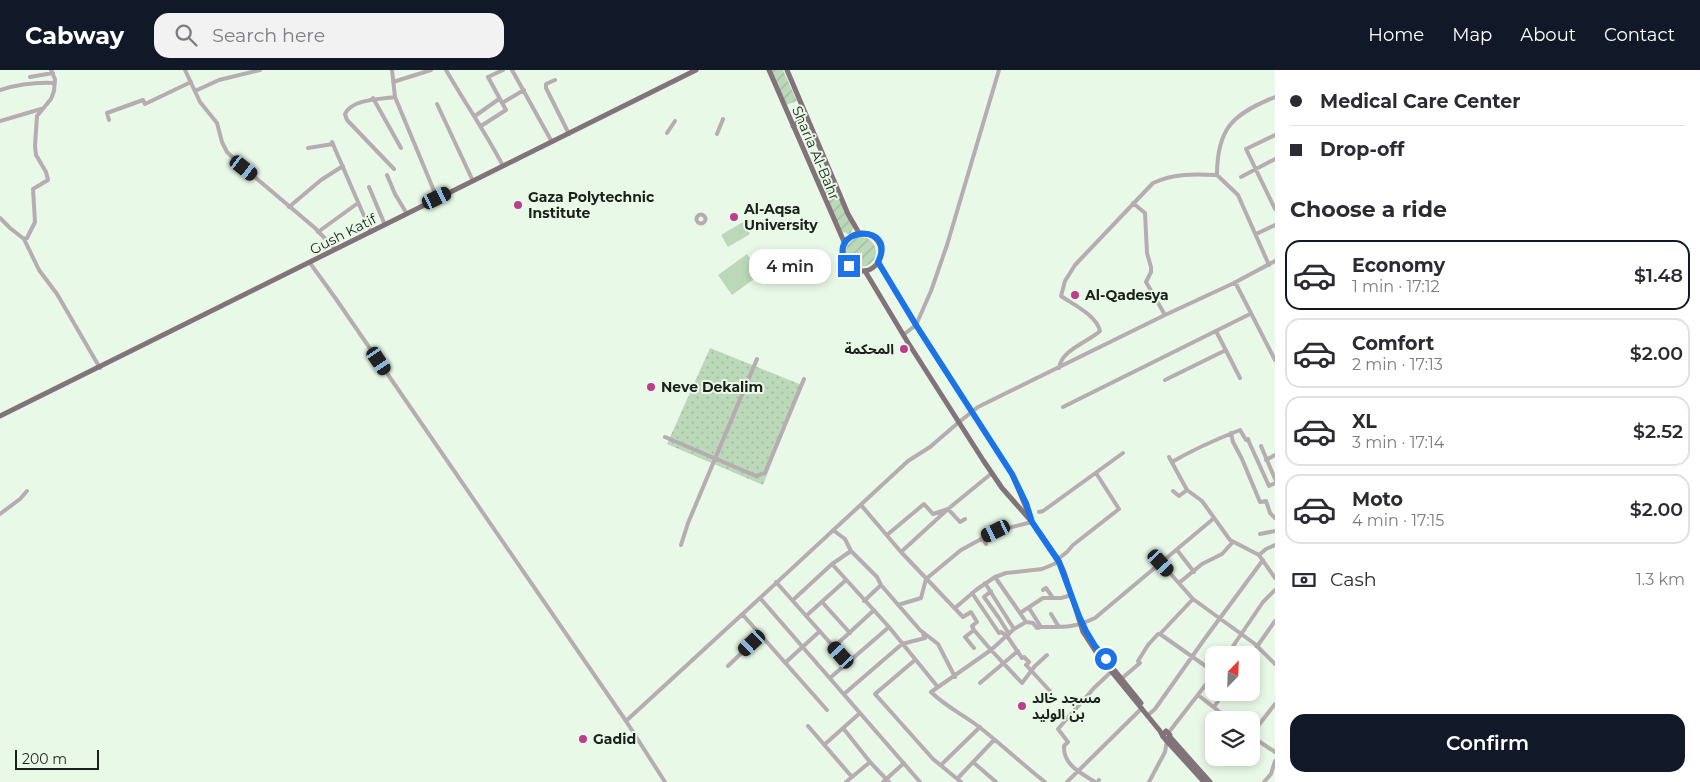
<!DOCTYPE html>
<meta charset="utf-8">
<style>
:root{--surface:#fff;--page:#f2f2f3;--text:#2b2b33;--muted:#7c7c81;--line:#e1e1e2;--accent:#111827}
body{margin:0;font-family:Montserrat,"Noto Sans Arabic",sans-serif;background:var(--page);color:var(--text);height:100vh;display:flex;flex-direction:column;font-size:19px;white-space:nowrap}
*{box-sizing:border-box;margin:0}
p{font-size:16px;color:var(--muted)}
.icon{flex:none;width:28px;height:28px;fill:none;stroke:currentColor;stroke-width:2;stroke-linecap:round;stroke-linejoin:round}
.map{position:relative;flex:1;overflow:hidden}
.drawer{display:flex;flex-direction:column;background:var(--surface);width:425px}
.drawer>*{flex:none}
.guide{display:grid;align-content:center;height:110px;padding:0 15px;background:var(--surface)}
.needle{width:32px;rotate:23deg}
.controls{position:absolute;left:1205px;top:576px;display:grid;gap:10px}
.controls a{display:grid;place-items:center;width:55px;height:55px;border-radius:10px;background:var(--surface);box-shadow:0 2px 8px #0003;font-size:25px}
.scale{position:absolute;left:15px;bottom:12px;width:84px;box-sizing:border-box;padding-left:5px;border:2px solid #1a201a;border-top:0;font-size:14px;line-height:18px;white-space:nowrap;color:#1a201a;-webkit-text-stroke:4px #e9f9e7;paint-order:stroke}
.end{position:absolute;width:22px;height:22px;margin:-11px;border:6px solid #1a73e8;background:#fff;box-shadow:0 0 0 2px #fff}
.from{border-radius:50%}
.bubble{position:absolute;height:35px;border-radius:15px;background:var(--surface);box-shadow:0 2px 8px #0003;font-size:16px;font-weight:600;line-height:35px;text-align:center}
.car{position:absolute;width:15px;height:30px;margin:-15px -8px;border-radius:6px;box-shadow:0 0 4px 1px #0007;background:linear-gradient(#222 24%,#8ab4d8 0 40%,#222 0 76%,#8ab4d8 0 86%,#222 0)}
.guide b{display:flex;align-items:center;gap:18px;height:48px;font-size:19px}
.guide b+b{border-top:1px solid var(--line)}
.guide i{width:12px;height:12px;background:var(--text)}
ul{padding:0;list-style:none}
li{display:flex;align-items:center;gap:15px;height:70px;margin:0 10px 8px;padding:0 5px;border:2px solid var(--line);border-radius:15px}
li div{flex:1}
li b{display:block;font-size:19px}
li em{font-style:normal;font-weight:600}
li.on{border-color:var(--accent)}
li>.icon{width:45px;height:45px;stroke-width:1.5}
h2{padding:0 15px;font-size:22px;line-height:60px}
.pay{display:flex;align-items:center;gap:12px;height:55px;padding:0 15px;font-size:19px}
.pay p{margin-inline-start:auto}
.cta{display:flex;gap:10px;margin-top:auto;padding:10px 15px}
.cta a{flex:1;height:58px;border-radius:15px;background:var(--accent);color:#fff;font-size:20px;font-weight:600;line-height:58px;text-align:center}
header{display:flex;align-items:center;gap:30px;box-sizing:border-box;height:70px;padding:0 25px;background:var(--accent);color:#fff}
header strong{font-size:24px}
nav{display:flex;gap:28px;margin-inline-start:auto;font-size:18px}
.search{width:350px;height:45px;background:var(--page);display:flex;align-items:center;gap:12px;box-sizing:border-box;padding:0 18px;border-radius:15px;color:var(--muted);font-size:19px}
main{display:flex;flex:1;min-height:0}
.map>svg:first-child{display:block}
</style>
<header>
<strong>Cabway</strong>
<div class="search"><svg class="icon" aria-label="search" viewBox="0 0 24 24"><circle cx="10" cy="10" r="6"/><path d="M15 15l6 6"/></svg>Search here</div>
<nav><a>Home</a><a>Map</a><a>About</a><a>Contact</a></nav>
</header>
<main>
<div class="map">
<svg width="1275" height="712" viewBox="0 0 1275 712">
<defs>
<pattern id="grass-dots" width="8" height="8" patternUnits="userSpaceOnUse" patternTransform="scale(1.25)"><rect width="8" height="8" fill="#bbd9b8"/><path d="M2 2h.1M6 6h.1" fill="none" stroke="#a0ba9e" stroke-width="1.8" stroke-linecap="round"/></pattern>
<pattern id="garden-furrows" width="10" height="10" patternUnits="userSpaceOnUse" patternTransform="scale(1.25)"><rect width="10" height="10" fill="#bbd9b8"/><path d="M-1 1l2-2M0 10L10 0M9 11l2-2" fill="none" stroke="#a0ba9e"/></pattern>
</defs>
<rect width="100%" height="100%" fill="#e9f9e7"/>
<!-- grass -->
<path fill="url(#grass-dots)" d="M710,278L802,315L763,415L667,374Z"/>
<!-- garden -->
<path fill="url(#garden-furrows)" d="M770,0H783L797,31L786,35Z
M821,99L825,101L853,157L851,163L848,164L841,161L816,105L818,100Z
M846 182a15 15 0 1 1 30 0a15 15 0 1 1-30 0Z"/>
<!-- pitch -->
<path fill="#bbd9b8" d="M743,152L750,164L728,177L721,165Z
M747,184L761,204L732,225L718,205Z"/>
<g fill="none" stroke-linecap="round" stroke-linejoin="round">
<!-- minor -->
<path stroke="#b6acb1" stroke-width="4" d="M185,0L200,32L217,53L222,72L227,82L244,98L315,158L335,179
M392,0L395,27L437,128
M446,0C465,33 486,63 503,96
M512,0L552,72
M30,7L53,3
M555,10L546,14V18L569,64
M393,12L431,0
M0,20C19,14 35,12 55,13
M195,21L219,10L260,0
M373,28L401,78
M502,33L524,20
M437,34L473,111
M475,46L499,29
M109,50L107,43L143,30L145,34L191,12
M0,51L41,39
M481,56L506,40L488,7L503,0
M667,63L675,51
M717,64L723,49
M1275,65L1246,79L1275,139
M332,72L371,162
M308,78L333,74
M394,99L347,50L345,44C351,29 381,29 395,27
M387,105L395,124L407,144
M1241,107L1275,89
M369,117L385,155
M1133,133L1145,143L1147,183L1151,197V202L1146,212L1165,245
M289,137L321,110L343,96
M696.5 149a4.5 4.5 0 1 1 9 0a4.5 4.5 0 1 1-9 0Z
M0,148L10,158L24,169L39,200L57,224L100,298
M318,162L358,133
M1256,164L1275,155
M24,169L27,168L35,152L33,119L48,110L46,102L36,85L35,76L37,46L51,29L54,21L55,9L51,0
M310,193L336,229L626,651L665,712
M1269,195L1238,125L1217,105C1217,58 1233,44 1275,27
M1235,212L1275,290
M1216,261L1240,308
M903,265L916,255L931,221L947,175L999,0
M1059,298C1061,280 1088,272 1100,261C1096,245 1074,235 1061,226L1065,211L1075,195L1153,113C1174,103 1195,104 1217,105
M1165,310L1226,280
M1063,337L1250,244
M1231,363L1233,372L1242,389L1260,432L1266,431L1270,443L1275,448
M665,367L756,406L765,403L804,309
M1261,376L1275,409
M1169,387L1187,420
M1266,390L1275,385
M1172,392C1194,379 1217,369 1240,360L1246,370L1248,369L1249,372L1269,416L1275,413
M1173,421L1179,426L1187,420L1202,431L1230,470L1259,485L1275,508
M861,435L901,482L963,547L971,542L977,552L972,556L974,560L991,580L1022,613L1035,596L1047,585
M1039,442L1043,441L1123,383
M0,444L20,429L27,421
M833,460L845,469L851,481L877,507L881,515L920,560L938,574L955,607
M1260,464L1275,461
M887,465L924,434L933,444L948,439L960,452L965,449
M982,468L986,474
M681,475L688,453L757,289
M1177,480L1194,502
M901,482L948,439L992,403
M1259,485L1266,479L1275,475
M1058,489L1067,482L1073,475L1119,439L1096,403
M1161,493L1193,529L1255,574L1275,594
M832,494L889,557L937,616
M995,507L1020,543
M776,512L848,593
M985,513L1014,559
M1179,513L1202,494L1222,484L1232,473
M1043,520L1046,518L1053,528
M991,521L984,527L999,548L1009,564
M972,523L999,563L1001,562L1007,566L1022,588L1024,587L1029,592L1026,595L1050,621
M793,530L832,494L851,481
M864,531L881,515
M822,532L850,563
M898,535L921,528L926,509L961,480L996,461L1032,452
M955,538L976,520L995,507L1006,503L1042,499L1059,492
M1029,538L1041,557
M1051,544L1059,557
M743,545L827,640
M806,546L846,510
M1026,552L1020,543L1043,528H1061L1072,525
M1160,564L1214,602
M834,577L874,540
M974,578L965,567L974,560
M1227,585L1263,532L1275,520
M1251,585L1275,551
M915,590L875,624L933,689L961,712
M785,593L820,561
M728,596L760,565
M830,608L889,557
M1121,609L1140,593L1138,591L1148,575L1158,564H1160L1193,529
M980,613L1018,581
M844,624L902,574L925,568L923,564
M1198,625L1230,650
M1214,637L1224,622
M1147,646L1155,639L1206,567L1263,490
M626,651L760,528
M808,656L852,707
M843,658L870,692L889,712
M1169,662L1214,604
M1251,665L1275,634
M1251,666L1275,682
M824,675L860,643
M973,692L996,712
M941,695L980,657
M958,708L994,670
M846,712L870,692
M883,712L904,693
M920,712L760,528L908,391L930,377L959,352L978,337L1165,245L1234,213L1275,191
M1045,712C1022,694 1001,674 978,656C962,644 945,636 931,622L991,580L1014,559L1026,552L1033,553L1037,558L1041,557C1064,557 1074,558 1095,548L1213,449
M1067,712L1142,638
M1095,712C1081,703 1063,695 1064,676L1068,672L1058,659L1094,618L1111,602
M1098,712L1099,710
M1149,712L1165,682L1167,671
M1264,712L1271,704L1275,691"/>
<!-- major -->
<path stroke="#82727a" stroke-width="5" d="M769,0L845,174
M787,0L848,144L859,163
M793,56L806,47
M843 182a19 19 0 1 1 38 0a19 19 0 1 1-38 0Z
M878,192L916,255L1012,404L1030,447
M865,201L907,271L983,390L1002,418L1032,452L1058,489L1064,502L1083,562L1098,585L1160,661L1163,667L1168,669L1170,665L1166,661L1163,665
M0,346L696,0
M1112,597L1141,633
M1170,667L1210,712
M1165,669L1204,712"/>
</g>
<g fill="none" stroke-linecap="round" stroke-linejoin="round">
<!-- route -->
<path stroke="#1a73e8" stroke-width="6" d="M849,196C820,158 899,150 878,192L916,255L1012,404L1026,433L1032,452L1059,492L1079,546L1086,561L1095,576L1106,589"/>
</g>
<!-- markers -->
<g fill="#bb3e8d" stroke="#e9f9e7" stroke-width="2">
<circle cx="518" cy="135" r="5"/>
<circle cx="734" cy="147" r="5"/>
<circle cx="1075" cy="225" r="5"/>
<circle cx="904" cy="279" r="5"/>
<circle cx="651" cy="317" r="5"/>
<circle cx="1022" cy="636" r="5"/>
<circle cx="583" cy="669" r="5"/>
</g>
<g text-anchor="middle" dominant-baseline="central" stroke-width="4" stroke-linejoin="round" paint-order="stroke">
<!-- street labels -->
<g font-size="14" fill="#1a201a" stroke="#e9f9e7">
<text transform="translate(816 83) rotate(67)">Sharia Al-Bahr</text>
<text transform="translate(343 164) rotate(-27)">Gush Katif</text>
</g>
<!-- poi labels -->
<g font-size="14" font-weight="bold" fill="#1a201a" stroke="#e9f9e7" text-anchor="start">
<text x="528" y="127">Gaza Polytechnic<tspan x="528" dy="16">Institute</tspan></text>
<text x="744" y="139">Al-Aqsa<tspan x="744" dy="16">University</tspan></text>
<text x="1085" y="225">Al-Qadesya</text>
<text x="894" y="279" text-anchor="end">المحكمة</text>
<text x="661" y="317">Neve Dekalim</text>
<text x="1032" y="628">مسجد خالد<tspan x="1032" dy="16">بن الوليد</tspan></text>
<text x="593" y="669">Gadid</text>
</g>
</g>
</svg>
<div class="controls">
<a><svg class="needle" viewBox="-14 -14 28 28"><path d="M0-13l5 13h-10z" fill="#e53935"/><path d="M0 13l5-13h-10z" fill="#7c7c81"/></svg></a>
<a><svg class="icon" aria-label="layers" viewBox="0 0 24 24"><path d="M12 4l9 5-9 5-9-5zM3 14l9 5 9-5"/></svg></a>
</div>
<div class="scale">200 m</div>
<i class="end from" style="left:1106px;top:589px"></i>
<i class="end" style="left:849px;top:196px"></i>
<div class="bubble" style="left:749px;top:179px;width:82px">4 min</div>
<i class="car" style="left:244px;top:98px;rotate:128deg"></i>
<i class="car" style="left:437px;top:128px;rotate:64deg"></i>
<i class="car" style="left:379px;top:291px;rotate:146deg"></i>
<i class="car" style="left:996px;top:461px;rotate:244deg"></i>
<i class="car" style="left:1161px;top:493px;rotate:138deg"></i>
<i class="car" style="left:752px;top:573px;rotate:227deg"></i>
<i class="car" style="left:841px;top:585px;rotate:318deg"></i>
</div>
<section class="drawer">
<div class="guide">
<b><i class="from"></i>Medical Care Center</b>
<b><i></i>Drop-off</b>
</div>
<h2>Choose a ride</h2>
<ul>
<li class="on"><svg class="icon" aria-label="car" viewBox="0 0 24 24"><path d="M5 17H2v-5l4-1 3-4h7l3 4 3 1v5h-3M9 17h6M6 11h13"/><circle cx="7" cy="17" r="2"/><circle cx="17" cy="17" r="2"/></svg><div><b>Economy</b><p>1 min · 17:12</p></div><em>$1.48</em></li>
<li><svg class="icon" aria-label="car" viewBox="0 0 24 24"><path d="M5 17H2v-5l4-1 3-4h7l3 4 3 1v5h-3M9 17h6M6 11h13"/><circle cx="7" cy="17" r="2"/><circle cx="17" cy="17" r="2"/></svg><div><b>Comfort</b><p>2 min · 17:13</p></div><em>$2.00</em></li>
<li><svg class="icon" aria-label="car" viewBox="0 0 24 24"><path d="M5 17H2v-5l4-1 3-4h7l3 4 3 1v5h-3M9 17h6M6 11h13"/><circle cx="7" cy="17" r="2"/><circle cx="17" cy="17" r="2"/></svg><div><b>XL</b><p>3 min · 17:14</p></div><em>$2.52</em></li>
<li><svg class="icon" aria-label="car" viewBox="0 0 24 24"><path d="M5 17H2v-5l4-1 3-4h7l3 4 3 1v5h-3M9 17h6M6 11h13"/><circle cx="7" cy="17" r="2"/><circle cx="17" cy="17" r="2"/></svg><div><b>Moto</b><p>4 min · 17:15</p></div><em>$2.00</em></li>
</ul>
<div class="pay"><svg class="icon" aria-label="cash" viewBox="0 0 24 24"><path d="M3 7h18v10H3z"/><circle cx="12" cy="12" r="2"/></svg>Cash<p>1.3 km</p></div>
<div class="cta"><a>Confirm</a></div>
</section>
</main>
